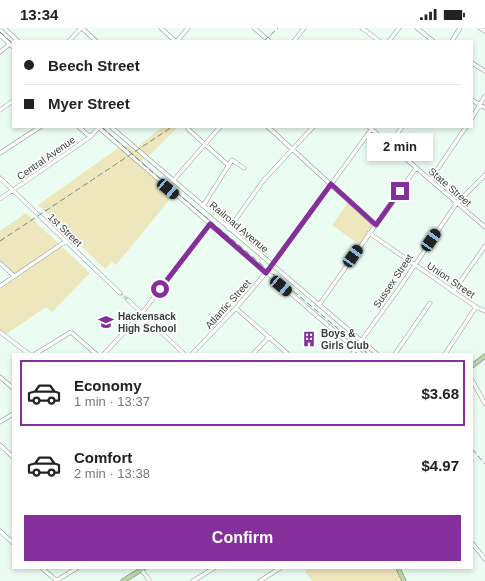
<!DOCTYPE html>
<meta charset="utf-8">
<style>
:root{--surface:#fff;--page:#f2f2f2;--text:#222;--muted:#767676;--line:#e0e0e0;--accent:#852f9d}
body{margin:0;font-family:Helvetica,sans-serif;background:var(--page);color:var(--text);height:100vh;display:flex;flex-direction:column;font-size:15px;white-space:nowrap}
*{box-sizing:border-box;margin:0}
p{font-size:13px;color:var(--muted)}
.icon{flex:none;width:22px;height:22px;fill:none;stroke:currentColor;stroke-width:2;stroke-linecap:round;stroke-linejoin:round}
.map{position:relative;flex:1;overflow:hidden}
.details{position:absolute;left:12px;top:325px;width:461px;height:216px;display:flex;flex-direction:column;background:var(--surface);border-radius:0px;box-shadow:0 2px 6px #0003}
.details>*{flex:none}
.banner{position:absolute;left:12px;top:12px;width:461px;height:88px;border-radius:0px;box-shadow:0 2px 6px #0003;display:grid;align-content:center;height:88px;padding:0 12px;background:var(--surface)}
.end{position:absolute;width:18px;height:18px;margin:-9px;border:5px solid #852f9d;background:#fff;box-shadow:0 0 0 2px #fff}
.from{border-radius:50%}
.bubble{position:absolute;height:28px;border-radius:0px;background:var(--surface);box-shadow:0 2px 6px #0003;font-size:13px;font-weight:600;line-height:28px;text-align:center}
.car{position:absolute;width:12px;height:24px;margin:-12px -6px;border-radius:5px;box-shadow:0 0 3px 1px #0007;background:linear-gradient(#222 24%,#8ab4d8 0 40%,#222 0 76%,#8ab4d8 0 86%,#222 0)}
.banner b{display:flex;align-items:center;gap:14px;height:38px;font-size:15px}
.banner b+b{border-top:1px solid var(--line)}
.banner i{width:10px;height:10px;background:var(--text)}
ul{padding:7px 0 0;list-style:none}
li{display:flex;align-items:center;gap:12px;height:66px;margin:0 8px 6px;padding:0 4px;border:2px solid transparent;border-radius:0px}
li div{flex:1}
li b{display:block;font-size:15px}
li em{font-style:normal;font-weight:600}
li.current{border-color:var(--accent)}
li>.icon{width:36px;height:36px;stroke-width:1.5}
.action{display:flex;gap:8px;margin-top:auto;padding:8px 12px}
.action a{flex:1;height:46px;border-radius:0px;background:var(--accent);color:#fff;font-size:16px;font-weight:600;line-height:46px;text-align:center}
.status{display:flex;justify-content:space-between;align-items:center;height:28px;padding:0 20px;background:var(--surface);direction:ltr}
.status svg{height:11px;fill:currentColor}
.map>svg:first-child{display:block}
</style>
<div class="status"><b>13:34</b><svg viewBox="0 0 49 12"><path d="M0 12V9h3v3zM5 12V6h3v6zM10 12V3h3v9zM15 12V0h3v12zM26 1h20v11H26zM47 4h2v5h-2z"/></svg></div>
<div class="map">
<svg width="485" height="553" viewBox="0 0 485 553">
<rect width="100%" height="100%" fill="#ebfcf2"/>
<!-- green -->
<path fill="#eee7be" d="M162,99H178L151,126L140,134L175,165L116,237L112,234L105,241L38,177L121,118L138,119Z
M349,173L375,197L361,218L332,197Z
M26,185L90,245L52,284L46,279L5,307L0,303V257L14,247L0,234V203Z
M307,540H398L403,551L400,553H312L305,544Z"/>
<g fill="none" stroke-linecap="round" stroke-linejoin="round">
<!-- minor-tunnel -->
<path stroke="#c7d6cd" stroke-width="3.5" stroke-dasharray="3.5 2" stroke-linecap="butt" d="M120,265L128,272"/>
<!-- minor casing -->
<g stroke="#88988f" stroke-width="4.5">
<path id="minor" d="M4,0L18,13
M82,0L96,13
M161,0L175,13
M254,0L269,13
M362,0L379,13
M417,0L433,13
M480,0L485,3
M0,7L13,19
M69,13L81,0
M177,13L188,0
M294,13L304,0
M389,13L399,0
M452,13L460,0
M0,24L10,16
M472,35L485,43
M472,72L485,80
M0,82L13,73
M472,90L485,68
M79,99L90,109
M98,99L361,326
M111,99L377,326
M268,99L375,197
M369,99L485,199
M188,101L229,138
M389,117L402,99
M0,125L40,99
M0,150L120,265
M430,152L466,99
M173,153L220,99
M0,171L90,109L99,99
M203,178L232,132L244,140
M229,201L263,153L313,99
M369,205L476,279L485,283
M0,235L14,248
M0,258L66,213
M453,264L485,218
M128,272L184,326
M319,277L416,140
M236,280L288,326
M0,304L29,326
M361,313L400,259L456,176L485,147
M35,326L71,304L96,326
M104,326L142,285L210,196
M192,326L236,280L270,240L373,99
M253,326L269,309
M352,326L356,321
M395,326L430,275
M445,326L476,279
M0,349L13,360
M472,352L485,376
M0,394L13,386
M0,417L13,429
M0,503L13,515
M472,515L485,531
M42,540L57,553
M140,540L150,553
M56,553L77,540
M193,553L214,540
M260,553L280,540"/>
</g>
<!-- major casing -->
<g stroke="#738b62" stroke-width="5">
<path id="major" d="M472,338L485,328
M398,540L404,553
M123,553L144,540"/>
</g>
<!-- minor -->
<use href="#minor" stroke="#fff" stroke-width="3.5"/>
<!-- major -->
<use href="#major" stroke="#bfd3ad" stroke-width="4"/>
<!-- rail -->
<path stroke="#7e8983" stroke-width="1" stroke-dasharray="6 3" stroke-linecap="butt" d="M0,4L13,16
M264,13L278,0
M102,99L145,138L368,326
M0,213L172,99
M472,421L485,436"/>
</g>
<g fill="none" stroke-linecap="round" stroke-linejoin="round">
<!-- route -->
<path stroke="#852f9d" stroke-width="5" d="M160,261L210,196L266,245L331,156L376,197L400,163"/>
</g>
<!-- icons -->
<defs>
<g id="school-bare" transform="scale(1.2)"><path d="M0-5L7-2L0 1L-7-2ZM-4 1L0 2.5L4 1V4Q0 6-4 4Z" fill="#852f9d" stroke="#fff" stroke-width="2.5" paint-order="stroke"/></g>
<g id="building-bare" transform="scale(1.2)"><path d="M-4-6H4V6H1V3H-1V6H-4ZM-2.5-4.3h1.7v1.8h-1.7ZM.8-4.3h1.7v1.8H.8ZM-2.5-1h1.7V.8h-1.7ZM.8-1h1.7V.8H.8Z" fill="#852f9d" stroke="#fff" stroke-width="2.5" paint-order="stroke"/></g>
</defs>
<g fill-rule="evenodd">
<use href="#school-bare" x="106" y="294"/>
<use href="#building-bare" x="309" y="311"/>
</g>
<g text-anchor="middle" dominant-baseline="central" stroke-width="3.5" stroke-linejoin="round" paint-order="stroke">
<!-- street labels -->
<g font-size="10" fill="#373e3a" stroke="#fff">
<text transform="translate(46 130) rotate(-35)">Central Avenue</text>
<text transform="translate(450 159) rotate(41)">State Street</text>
<text transform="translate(239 199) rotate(40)">Railroad Avenue</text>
<text transform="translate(65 202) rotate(44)">1st Street</text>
<text transform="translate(451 252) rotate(34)">Union Street</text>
<text transform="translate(393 253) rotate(-56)">Sussex Street</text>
<text transform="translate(228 276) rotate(-48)">Atlantic Street</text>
</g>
<!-- poi labels -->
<g font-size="10" font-weight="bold" fill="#373e3a" stroke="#fff" text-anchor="start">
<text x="118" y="288">Hackensack<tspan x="118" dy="12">High School</tspan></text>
<text x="321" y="305">Boys &amp;<tspan x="321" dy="12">Girls Club</tspan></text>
</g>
</g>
</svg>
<i class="end from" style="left:160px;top:261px"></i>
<i class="end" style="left:400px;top:163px"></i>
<div class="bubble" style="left:367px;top:105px;width:66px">2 min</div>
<i class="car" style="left:168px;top:161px;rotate:130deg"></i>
<i class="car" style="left:431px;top:212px;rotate:34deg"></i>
<i class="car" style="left:353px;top:228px;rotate:35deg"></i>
<i class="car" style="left:281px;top:258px;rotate:130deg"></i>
<div class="banner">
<b><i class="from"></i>Beech Street</b>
<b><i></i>Myer Street</b>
</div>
<section class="details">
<ul>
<li class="current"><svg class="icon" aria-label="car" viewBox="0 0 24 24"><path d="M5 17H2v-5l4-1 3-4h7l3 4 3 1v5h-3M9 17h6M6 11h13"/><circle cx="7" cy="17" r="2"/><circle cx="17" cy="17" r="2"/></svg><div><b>Economy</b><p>1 min · 13:37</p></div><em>$3.68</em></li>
<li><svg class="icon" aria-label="car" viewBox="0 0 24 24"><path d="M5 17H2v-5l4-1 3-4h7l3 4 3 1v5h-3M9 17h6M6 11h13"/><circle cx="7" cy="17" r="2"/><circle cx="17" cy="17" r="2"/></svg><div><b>Comfort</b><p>2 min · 13:38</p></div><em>$4.97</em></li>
</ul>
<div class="action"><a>Confirm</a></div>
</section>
</div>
